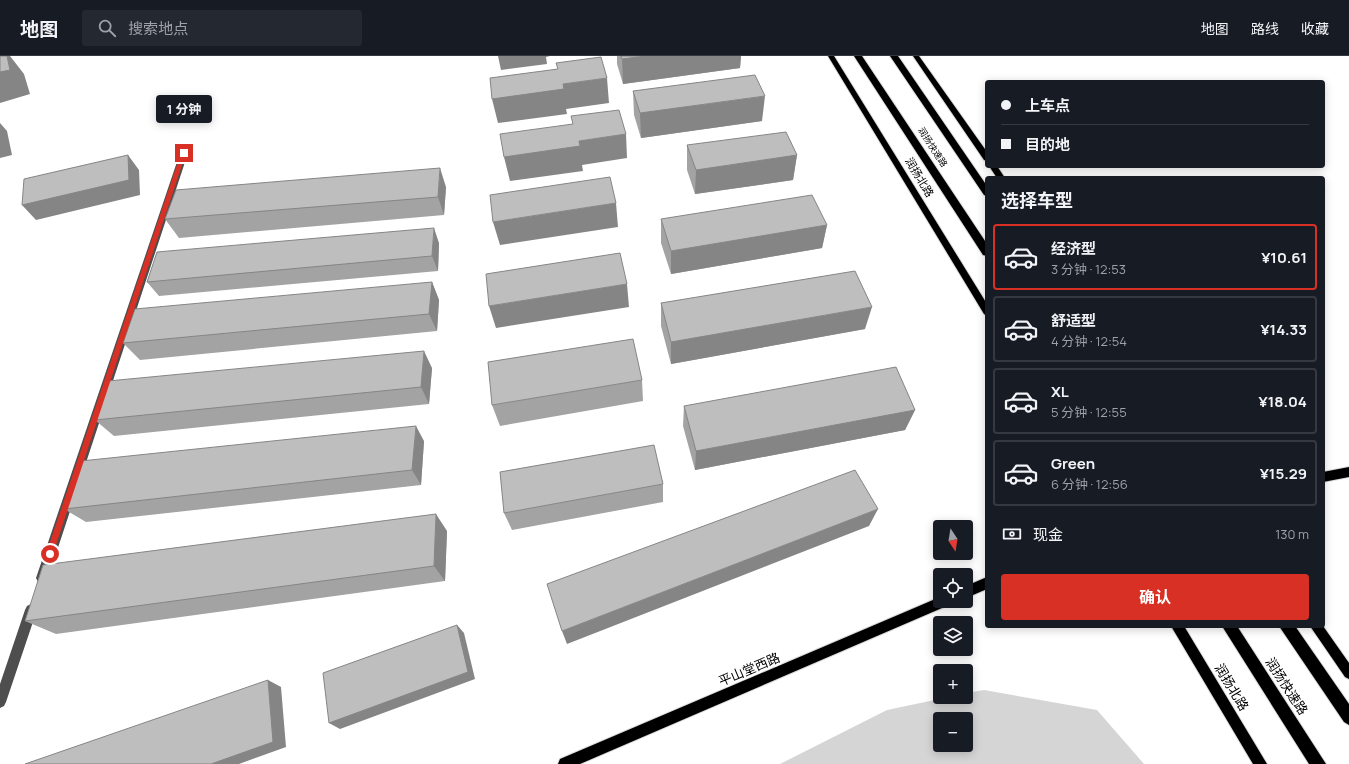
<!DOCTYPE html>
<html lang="zh">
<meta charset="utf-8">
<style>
:root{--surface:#171b24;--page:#242831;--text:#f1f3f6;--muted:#9ea1a6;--line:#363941;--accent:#d93025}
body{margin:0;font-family:Manrope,"Noto Sans SC",sans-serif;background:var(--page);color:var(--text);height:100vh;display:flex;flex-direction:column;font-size:15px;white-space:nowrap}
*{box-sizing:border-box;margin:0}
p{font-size:13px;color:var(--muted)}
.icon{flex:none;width:22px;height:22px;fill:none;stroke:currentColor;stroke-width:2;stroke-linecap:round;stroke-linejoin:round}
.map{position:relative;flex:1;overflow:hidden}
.drawer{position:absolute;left:985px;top:120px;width:340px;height:452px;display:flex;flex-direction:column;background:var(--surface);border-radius:4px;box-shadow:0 2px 10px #0003}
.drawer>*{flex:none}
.banner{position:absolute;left:985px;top:24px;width:340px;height:88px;border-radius:4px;box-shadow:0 2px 10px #0003;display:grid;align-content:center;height:88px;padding:0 16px;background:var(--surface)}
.needle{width:26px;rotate:168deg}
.fabs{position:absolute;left:933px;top:464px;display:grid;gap:8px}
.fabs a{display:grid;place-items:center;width:40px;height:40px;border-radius:4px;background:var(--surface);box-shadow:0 2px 10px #0003;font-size:20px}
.end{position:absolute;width:18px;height:18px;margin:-9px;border:5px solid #d93025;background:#fff;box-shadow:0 0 0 2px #fff}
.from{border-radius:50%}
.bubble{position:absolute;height:28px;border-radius:4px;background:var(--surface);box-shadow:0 2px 10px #0003;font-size:13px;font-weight:700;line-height:28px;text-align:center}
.banner b{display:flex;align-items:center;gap:14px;height:38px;font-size:15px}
.banner b+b{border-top:1px solid var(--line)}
.banner i{width:10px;height:10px;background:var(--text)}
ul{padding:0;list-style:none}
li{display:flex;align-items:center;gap:12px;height:66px;margin:0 8px 6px;padding:0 8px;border:2px solid var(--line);border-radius:4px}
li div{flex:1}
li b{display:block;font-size:15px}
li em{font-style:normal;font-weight:700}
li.current{border-color:var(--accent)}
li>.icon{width:36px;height:36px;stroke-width:1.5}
h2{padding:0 16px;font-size:18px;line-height:48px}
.pay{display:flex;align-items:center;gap:10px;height:44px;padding:0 16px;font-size:15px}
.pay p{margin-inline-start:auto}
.cta{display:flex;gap:8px;margin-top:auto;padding:8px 16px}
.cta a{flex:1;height:46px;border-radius:4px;background:var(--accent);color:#fff;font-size:16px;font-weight:700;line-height:46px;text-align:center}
header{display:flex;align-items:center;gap:24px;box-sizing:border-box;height:56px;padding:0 20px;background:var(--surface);border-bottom:1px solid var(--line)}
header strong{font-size:19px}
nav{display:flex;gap:22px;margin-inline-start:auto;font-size:14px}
.search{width:280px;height:36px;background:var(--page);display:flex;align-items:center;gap:10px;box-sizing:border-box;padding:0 14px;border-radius:4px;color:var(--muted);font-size:15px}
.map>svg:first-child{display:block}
</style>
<header>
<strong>地图</strong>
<div class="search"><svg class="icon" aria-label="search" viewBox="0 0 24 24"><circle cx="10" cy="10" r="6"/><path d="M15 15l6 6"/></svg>搜索地点</div>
<nav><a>地图</a><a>路线</a><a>收藏</a></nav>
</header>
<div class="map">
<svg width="1349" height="708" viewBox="0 0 1349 708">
<rect width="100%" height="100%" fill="#fff"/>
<!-- green -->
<path fill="#d5d5d5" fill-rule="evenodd" d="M984,634L1097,654L1144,708H780L887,654L949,641H966V637ZM940,663H966V689H940Z"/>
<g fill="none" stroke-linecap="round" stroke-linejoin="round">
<!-- major casing -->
<g stroke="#dbdbdb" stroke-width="2">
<path id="major" d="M828,0H834L987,248V260L984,258Z
M913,0H919L987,96V105L984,104Z
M989,110H997L1005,122H997Z
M1349,411V421L1323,426V416Z
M987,521V533L966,542V530Z
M940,541V545H951L949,549L580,708H558L560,703Z
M1171,570H1184L1267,708H1253Z
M1310,570H1323L1349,607V623L1345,621Z"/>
</g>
<!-- highway casing -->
<g stroke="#dbdbdb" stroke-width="2">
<path id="highway" d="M854,0H862L987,188V200L983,199Z
M890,0H898L987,130V140L984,139Z
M1222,570H1237L1326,708H1309Z
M1279,570H1295L1349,648V669L1344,666Z"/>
</g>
<!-- minor -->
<path fill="#4e4e4e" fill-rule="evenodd" d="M184,94L188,97L48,522L46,526L42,528L38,526L36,522L180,97Z
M31,548L35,550L37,554L6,646L4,650L0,652V628L25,554L27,550Z"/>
<!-- major -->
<use href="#major" fill="#000" fill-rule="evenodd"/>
<!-- highway -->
<use href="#highway" fill="#000" fill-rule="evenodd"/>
</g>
<!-- wall -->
<path fill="#a3a3a3" d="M617,0H741L740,12L623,28L617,8Z
M633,35L762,65L641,82L634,59Z
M687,89L797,99L793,124L695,138L687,114Z
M446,131L444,159L179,182L165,163Z
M661,163L827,169L822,192L671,218L661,187Z
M439,187L438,215L159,240L147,226Z
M432,226L439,244L437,275L140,304L123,287Z
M661,247L865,273L671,308L661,270Z
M432,312L429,348L114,380L95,364Z
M642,324L643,345L500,370L492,349Z
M684,350L915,354L905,374L695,414L683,370Z
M424,385L421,429L86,466L64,453Z
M663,428V446L512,474L504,457Z
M447,475L445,525L56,578L25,565Z"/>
<!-- shaded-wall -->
<path fill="#858585" d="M7,0H10L24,18L30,38L0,47V16Z
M498,0H550L546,1L547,8L501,14Z
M646,0H741L740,12L623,28L622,3Z
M607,22L609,47L566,53L567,58L498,67L492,43L563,28Z
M765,40L762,65L641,82L640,57Z
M0,67L7,75L12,99L0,102Z
M626,78L627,102L582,109L583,115L510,125L504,101L579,85Z
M128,99L139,114L140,139L36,164L22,149Z
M797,99L793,124L695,138L696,114Z
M440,112L446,131L444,159L438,141Z
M616,147L618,171L500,189L493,166Z
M827,169L822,192L671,218V195Z
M434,172L439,187L438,215L432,200Z
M432,226L439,244L437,275L429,258Z
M627,228L629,251L496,272L489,250Z
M872,251L865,273L671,308V286Z
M424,295L432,312L429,348L421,331Z
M915,354L905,374L695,414L696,395Z
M416,370L424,385L421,429L412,414Z
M878,453L869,470L567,588L562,575Z
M436,458L447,475L445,525L434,510Z
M457,569L464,577L475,623L340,673L329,667Z
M268,624L281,631L286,691L239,708H211Z"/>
<!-- building -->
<path fill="#bebebe" stroke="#858585" d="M0,0H7L10,14L0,16Z
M621,0H646L622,3Z
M601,1L607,22L563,28L564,33L492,43L490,22L558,13L556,7Z
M755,19L765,40L640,57L633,35Z
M619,54L626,78L579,85L580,90L504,101L500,78L573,68L571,60Z
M786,76L797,99L696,114L687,89Z
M128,99L129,124L22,149L24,123Z
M440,112L438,141L165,163L176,134Z
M610,121L616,147L493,166L490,139Z
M812,139L827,169L671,195L661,163Z
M434,172L432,200L147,226L157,196Z
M620,197L627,228L489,250L486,218Z
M855,215L872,251L671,286L661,247Z
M432,226L429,258L123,287L135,253Z
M633,283L642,324L492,349L488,306Z
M424,295L421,331L95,364L108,325Z
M896,311L915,354L696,395L684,350Z
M416,370L412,414L64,453L81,405Z
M654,389L663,428L504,457L500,416Z
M855,414L878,453L562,575L547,528Z
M436,458L434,510L25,565L43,509Z
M457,569L468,616L329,667L323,617Z
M268,624L273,686L211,708H25Z"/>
<!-- route -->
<path fill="#d93025" d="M184,95L186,97L53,498L50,501L46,498L181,97Z"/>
<g text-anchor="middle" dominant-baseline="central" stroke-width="4" stroke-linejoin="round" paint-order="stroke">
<!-- far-street labels -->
<g font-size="9" fill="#000" stroke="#fff">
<text transform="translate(933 91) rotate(57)">润扬快速路</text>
</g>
<!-- street labels -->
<g font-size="11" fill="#000" stroke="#fff">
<text transform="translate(920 121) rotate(59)">润扬北路</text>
</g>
<!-- near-street labels -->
<g font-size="13" fill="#000" stroke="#fff">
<text transform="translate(749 613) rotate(-23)">平山堂西路</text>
<text transform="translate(1287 630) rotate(57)">润扬快速路</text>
<text transform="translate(1232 631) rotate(59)">润扬北路</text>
</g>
</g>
</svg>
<div class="fabs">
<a><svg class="needle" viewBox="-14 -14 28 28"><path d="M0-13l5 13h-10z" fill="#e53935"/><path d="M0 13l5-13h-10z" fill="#9ea1a6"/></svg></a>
<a><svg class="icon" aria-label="locate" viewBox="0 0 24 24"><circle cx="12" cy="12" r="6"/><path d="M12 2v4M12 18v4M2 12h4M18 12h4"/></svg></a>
<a><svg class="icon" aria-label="layers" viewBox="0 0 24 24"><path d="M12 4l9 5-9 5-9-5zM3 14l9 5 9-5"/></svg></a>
<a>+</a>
<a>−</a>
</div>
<i class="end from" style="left:50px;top:498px"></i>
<i class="end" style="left:184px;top:97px"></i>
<div class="bubble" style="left:156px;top:39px;width:56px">1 分钟</div>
<div class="banner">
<b><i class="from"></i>上车点</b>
<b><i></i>目的地</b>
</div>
<section class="drawer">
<h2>选择车型</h2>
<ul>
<li class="current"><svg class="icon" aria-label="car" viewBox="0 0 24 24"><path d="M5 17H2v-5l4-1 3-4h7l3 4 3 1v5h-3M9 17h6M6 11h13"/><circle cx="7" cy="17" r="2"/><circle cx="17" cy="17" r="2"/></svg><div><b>经济型</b><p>3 分钟 · 12:53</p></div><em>¥10.61</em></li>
<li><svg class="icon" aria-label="car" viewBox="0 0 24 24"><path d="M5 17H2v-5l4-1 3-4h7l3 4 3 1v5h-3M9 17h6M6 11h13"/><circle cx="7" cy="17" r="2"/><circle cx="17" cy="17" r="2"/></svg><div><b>舒适型</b><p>4 分钟 · 12:54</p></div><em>¥14.33</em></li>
<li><svg class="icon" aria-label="car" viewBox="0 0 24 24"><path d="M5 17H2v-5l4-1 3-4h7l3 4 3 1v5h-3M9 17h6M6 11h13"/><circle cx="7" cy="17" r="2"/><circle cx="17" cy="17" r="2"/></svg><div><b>XL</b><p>5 分钟 · 12:55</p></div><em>¥18.04</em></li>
<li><svg class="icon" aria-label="car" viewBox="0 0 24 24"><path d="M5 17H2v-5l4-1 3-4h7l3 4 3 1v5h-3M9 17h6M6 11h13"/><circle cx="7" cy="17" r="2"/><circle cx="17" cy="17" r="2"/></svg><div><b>Green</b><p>6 分钟 · 12:56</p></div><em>¥15.29</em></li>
</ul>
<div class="pay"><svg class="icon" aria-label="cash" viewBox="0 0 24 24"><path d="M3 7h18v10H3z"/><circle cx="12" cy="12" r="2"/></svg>现金<p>130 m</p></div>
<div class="cta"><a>确认</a></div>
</section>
</div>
